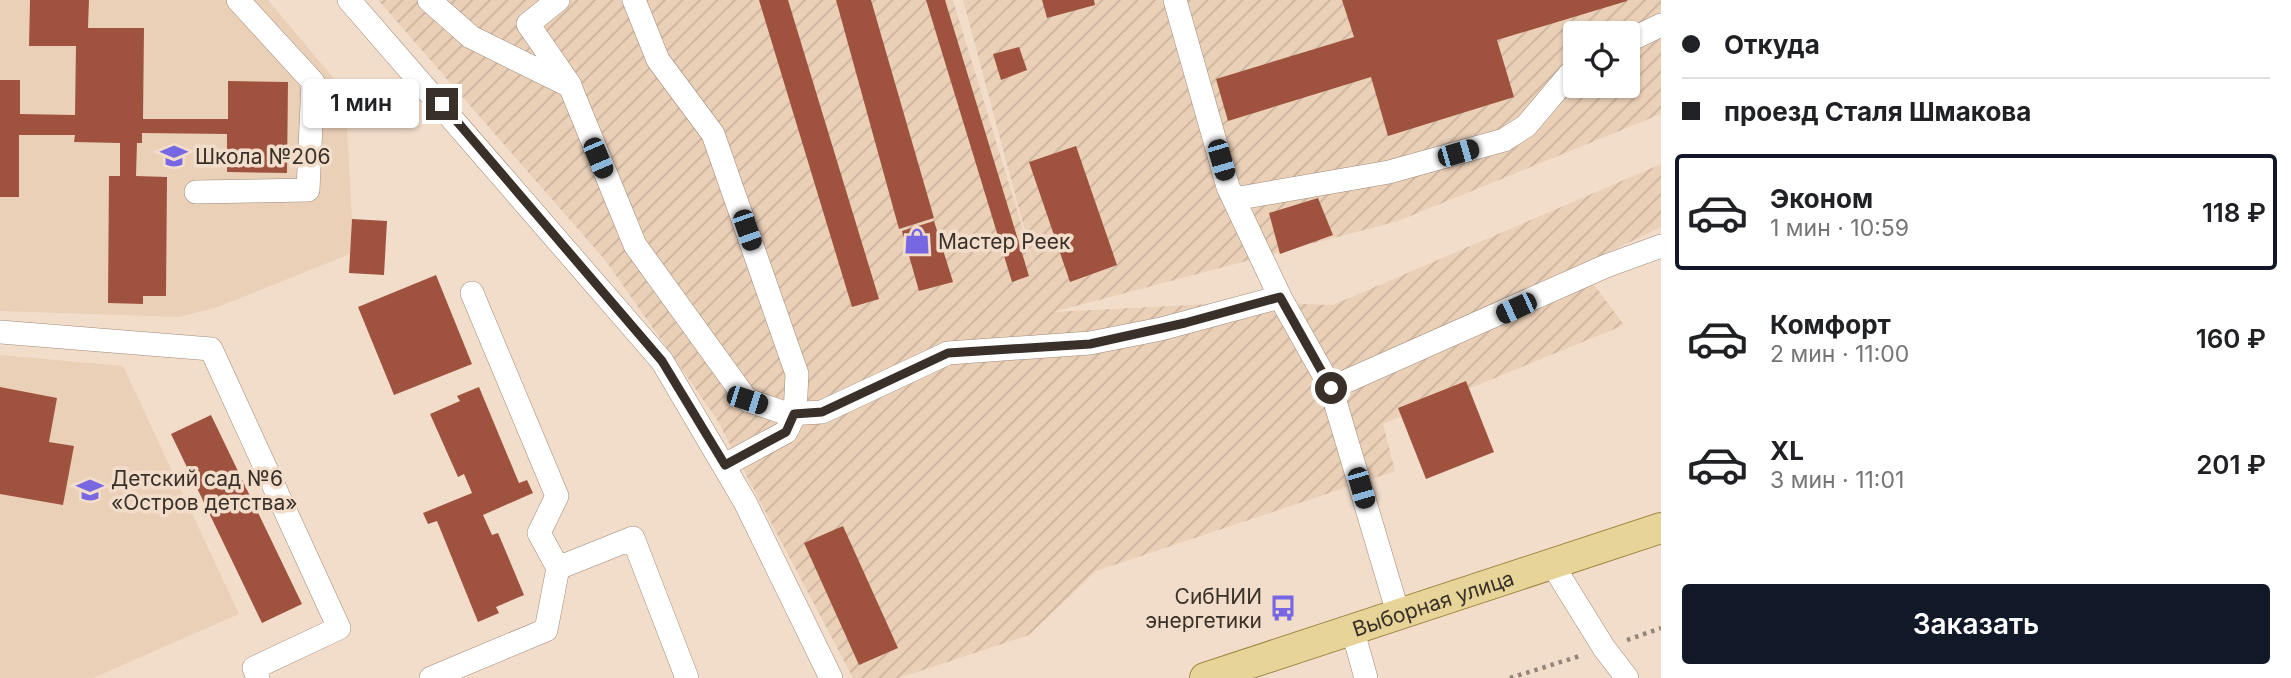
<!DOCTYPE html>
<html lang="ru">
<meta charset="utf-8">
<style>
:root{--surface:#fff;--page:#f6f6f6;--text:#202124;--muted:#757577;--line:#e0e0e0;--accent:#111827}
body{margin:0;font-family:Inter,sans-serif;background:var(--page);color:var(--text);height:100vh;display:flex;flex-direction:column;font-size:26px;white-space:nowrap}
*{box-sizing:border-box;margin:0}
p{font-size:23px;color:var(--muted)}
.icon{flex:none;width:38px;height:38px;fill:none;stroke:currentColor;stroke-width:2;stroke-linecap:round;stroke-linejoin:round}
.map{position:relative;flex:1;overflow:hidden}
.side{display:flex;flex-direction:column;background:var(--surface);width:630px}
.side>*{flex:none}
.hud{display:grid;align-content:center;height:154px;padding:0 21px;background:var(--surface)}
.fabs{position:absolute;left:1563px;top:21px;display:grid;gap:14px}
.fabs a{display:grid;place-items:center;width:77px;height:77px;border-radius:7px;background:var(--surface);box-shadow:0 2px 5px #0004;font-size:35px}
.end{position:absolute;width:32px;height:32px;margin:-16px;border:9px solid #383029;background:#fff;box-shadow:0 0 0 4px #fff}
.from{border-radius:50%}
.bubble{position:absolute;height:49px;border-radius:7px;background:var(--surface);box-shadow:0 2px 5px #0004;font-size:23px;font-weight:600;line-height:49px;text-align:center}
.car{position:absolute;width:21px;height:42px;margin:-21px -10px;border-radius:9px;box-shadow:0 0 5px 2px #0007;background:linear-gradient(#222 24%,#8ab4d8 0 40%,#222 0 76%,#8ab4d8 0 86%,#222 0)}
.hud b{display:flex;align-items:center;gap:24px;height:66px;font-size:26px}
.hud b+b{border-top:2px solid var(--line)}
.hud i{width:18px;height:18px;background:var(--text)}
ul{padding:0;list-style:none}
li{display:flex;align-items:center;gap:21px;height:116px;margin:0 14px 10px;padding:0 7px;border:4px solid transparent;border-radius:7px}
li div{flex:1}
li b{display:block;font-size:26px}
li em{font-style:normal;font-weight:600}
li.selected{border-color:var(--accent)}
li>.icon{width:63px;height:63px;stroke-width:1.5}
.button{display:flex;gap:14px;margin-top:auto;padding:14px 21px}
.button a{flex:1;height:80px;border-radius:7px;background:var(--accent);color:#fff;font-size:28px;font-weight:600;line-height:80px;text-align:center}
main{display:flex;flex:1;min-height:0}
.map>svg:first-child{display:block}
</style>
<main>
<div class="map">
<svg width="1661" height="678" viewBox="0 0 1661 678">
<defs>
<pattern id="industrial-furrows" width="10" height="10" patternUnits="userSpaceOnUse" patternTransform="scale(1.75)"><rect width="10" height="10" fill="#ebd0b8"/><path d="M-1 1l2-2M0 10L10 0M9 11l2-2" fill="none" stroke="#cab39e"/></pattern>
</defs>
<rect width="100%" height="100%" fill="#f2ddcb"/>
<!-- built -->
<path fill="#ebd0b8" d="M0,0H268L345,92L352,219L350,254L218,307L180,317L0,311Z
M0,355L123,366L239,614L93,678H0Z"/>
<!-- industrial -->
<path fill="url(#industrial-furrows)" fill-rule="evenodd" d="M378,0H953L1037,276L963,0H1661V114L1398,221L1053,312L1252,302L1333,305L1661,164V227L1580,266L1624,325L1383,424L1395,471L1096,571L1029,635L899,678H853L716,418L605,260ZM1575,33H1628V86H1575Z"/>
<!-- building -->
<path fill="#9f533e" d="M30,0H89L88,28H144L143,119H228V81L288,82L287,173L227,172V134L142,133V143H137L136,176L167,177L166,296H143V304L108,303L109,176H120V143L74,142L75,135H19V197H0V80H20V114L75,115L76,46H29Z
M759,0H788L879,299L852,307Z
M836,0H871L934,218L899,229Z
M926,0H945L1029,276L1012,282Z
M1042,0H1094L1095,5L1047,18Z
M1342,0H1627V1L1497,40L1514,97L1388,136L1371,77L1228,121L1216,79L1354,37Z
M1019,47L1027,70L1001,80L993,54Z
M1076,146L1117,265L1070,282L1029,162Z
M1318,198L1333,235L1280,254L1269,213Z
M352,219L387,221L384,275L349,273Z
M934,221L953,282L919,291L902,231Z
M436,275L472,364L394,395L358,307Z
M1466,381L1494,452L1426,479L1398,408Z
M0,387L57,398L49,442L74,446L63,505L0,494Z
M479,387L519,483L527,480L533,493L483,515L492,535L498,533L524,595L496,607L499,613L478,622L437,521L428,524L423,513L472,493L464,474L458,477L430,414L460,401L457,396Z
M211,415L302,604L262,623L171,434Z
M843,526L898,648L859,665L804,543Z"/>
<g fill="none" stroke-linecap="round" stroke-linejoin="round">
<!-- minor casing -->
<g stroke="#9c8978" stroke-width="24">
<path id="minor" d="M349,0L662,361L745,502L831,678
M429,0L471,37L570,86L635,245L747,400L788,414L822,412L948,353L1090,343L1161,329L1280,297
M558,0L528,24L570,85
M634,0L658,60L713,134L797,374L795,414L786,432L725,465
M1175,0L1228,187L1280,297L1331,388L1398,613
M1628,41L1661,25
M196,192L308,190L313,82L238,0
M1234,199L1389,172L1504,140L1526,126L1575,68
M472,293L557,496L539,533L558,568
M0,332L211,349L339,628L254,668L258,678
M1331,388L1606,266L1661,246
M1552,564L1604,648L1627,678
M1352,628L1366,678
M431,678L546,630L558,568L633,538L687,678"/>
</g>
<!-- major casing -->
<g stroke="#9f8844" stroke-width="32">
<g id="major">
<path id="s1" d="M1205,678L1661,528"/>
</g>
</g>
<!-- path -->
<path stroke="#928478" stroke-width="4.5" stroke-dasharray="3.5 5" stroke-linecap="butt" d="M1627,640L1661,628
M1510,678L1583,655"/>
<!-- minor -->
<use href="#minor" stroke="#fff" stroke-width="23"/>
<!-- major -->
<use href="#major" stroke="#e7d498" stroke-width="30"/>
</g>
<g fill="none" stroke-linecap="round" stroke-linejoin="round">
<!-- route -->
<path stroke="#383029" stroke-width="9" d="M442,104L662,361L725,465L786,432L794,414L822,412L948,353L1090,344L1185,323L1280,297L1331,388"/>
</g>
<!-- icons -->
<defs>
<g id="school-bare" transform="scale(2.1)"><path d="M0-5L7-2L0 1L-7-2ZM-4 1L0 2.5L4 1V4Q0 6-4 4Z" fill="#7767e2" stroke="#f2ddcb" stroke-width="2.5" paint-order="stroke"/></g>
<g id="shop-bare" transform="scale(2.1)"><path d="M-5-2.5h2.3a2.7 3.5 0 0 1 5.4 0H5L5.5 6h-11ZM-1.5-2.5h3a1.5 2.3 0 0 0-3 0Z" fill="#7767e2" stroke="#f2ddcb" stroke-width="2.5" paint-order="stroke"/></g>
<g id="bus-bare" transform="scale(2.1)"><path d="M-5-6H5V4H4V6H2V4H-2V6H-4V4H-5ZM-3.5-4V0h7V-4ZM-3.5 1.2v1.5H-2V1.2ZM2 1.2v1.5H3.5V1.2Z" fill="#7767e2" stroke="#f2ddcb" stroke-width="2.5" paint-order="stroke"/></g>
</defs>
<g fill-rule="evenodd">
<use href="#school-bare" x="174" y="156"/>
<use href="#shop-bare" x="917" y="241"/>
<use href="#school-bare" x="90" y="490"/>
<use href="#bus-bare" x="1283" y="608"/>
</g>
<g text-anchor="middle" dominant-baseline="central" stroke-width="7" stroke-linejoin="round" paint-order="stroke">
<!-- poi labels -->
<g font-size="21" fill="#383029" stroke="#f2ddcb" text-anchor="start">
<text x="195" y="156">Школа №206</text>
<text x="938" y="241">Мастер Реек</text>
<text x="111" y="478">Детский сад №6<tspan x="111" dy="24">«Остров детства»</tspan></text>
<text x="1262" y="596" text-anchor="end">СибНИИ<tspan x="1262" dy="24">энергетики</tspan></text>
</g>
<!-- street labels -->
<g font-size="21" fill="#383029" stroke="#f2ddcb">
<text stroke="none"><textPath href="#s1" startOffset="240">Выборная улица</textPath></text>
</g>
</g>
</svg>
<div class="fabs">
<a><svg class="icon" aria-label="locate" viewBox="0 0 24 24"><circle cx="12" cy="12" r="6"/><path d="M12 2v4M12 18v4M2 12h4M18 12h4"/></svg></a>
</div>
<i class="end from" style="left:1331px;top:388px"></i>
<i class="end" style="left:442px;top:104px"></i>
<div class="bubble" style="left:303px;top:79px;width:116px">1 мин</div>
<i class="car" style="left:1458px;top:153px;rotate:74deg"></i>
<i class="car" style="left:598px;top:158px;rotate:157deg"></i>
<i class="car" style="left:1221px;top:160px;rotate:164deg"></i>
<i class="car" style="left:747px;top:230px;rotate:161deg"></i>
<i class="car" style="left:1516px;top:308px;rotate:245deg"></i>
<i class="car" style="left:747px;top:400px;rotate:108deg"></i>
<i class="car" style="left:1361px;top:488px;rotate:164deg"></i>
</div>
<section class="side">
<div class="hud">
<b><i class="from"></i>Откуда</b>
<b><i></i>проезд Сталя Шмакова</b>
</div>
<ul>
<li class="selected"><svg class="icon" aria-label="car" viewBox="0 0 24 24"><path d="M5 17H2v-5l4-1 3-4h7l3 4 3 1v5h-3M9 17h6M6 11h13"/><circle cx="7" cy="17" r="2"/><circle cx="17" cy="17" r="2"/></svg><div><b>Эконом</b><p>1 мин · 10:59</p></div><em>118 ₽</em></li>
<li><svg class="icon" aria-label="car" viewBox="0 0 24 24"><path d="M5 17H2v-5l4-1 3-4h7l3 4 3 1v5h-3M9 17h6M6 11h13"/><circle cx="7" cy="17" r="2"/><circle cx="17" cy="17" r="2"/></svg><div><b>Комфорт</b><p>2 мин · 11:00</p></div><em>160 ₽</em></li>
<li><svg class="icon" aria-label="car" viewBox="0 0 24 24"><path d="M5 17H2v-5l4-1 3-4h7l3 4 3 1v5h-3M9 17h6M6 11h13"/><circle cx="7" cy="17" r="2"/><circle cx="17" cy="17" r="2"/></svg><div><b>XL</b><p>3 мин · 11:01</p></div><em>201 ₽</em></li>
</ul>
<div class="button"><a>Заказать</a></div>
</section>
</main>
